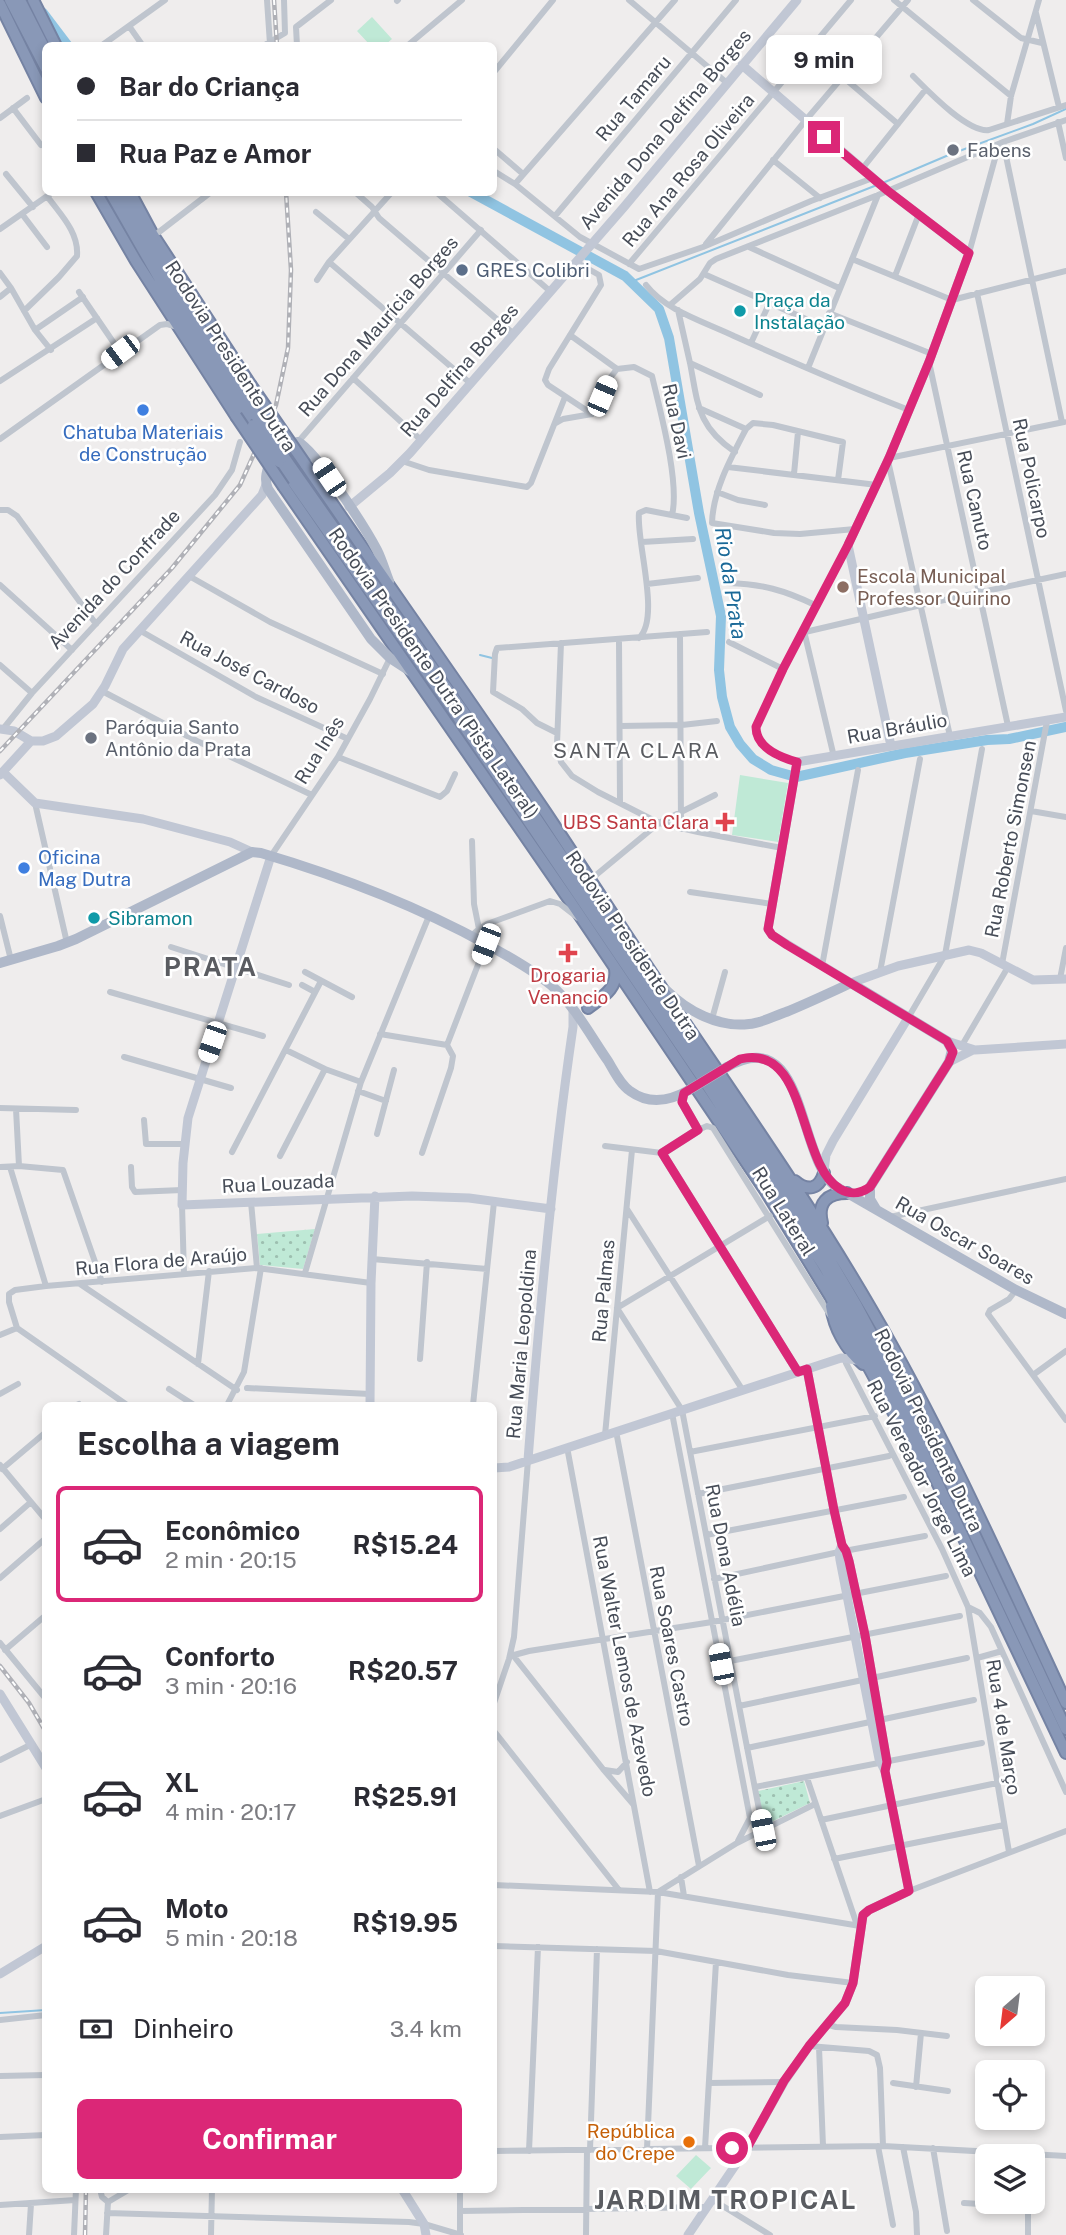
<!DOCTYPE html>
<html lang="pt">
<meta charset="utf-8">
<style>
:root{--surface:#fff;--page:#f2f2f3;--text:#2b2b33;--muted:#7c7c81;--line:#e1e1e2;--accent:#db2777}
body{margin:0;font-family:"Public Sans",sans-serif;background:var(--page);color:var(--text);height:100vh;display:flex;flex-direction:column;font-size:26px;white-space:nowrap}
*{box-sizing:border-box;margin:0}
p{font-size:23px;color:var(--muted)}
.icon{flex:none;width:38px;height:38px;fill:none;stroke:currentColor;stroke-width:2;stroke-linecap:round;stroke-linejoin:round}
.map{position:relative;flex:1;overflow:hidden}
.details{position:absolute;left:42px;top:1402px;width:455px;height:791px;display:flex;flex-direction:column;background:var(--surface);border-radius:10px;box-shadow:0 4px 10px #0003}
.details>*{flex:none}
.banner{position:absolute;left:42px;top:42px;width:455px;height:154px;border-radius:10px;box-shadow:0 4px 10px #0003;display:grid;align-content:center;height:154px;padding:0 35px;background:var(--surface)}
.needle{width:46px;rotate:208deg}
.fabs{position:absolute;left:975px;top:1976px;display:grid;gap:14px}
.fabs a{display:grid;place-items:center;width:70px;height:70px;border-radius:10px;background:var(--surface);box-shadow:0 4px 10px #0003;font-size:35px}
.end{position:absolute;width:32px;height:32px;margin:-16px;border:9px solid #db2777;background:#fff;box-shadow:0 0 0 4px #fff}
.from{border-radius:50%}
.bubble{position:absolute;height:49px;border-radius:10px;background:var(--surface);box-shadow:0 4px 10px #0003;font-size:23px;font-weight:700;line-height:49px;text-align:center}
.car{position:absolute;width:21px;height:42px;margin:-21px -10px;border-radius:9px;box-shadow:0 0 5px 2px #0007;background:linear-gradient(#fff 24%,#345 0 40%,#fff 0 76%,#345 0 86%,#fff 0)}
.banner b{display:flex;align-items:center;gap:24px;height:66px;font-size:26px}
.banner b+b{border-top:2px solid var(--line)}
.banner i{width:18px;height:18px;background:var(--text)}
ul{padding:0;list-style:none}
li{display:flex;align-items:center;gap:21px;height:116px;margin:0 14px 10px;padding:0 21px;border:4px solid transparent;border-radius:10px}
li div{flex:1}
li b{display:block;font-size:26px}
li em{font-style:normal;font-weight:700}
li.current{border-color:var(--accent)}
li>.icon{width:63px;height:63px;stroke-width:1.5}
h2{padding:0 35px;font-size:32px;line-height:84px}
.pay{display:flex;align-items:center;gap:18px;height:77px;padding:0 35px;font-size:26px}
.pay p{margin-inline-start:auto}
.cta{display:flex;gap:14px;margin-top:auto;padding:14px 35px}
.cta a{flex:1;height:80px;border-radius:10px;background:var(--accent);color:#fff;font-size:28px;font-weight:700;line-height:80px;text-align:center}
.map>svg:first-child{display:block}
</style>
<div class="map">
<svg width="1066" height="2235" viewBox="0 0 1066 2235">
<defs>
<pattern id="green-dots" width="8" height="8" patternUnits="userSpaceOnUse" patternTransform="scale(1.75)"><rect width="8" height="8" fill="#bfe9d6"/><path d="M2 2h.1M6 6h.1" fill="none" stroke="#9dbfb0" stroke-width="1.8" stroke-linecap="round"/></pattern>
</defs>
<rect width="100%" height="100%" fill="#efeded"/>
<!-- green -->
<path fill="url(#green-dots)" d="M315,1229L303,1269L260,1265L257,1234Z
M804,1781L810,1803L765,1825L758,1791Z"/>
<!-- pitch -->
<path fill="#bfe9d6" d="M372,17L392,39L385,45H370L357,31Z
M740,775L788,783L778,842L732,835Z
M696,2155L711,2168L691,2189L676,2176Z"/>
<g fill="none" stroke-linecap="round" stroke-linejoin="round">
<!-- stream -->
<path stroke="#90c4e2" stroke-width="2" d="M885,182L951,154L1033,124L1066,109
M631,282L877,185
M480,655L492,658
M0,2013L46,2010"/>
<!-- river -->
<path stroke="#90c4e2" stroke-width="10" d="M43,13L68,46
M471,192L625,276L659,309L669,338L699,513L721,616L719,670L722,697L730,727L740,744L753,759L771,770L796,777L905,753L987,740L1009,739L1066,727"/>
<!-- highway casing -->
<g stroke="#7583a3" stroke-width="14">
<path id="highway" d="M10,0L46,69
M20,0L46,51
M33,0L56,46
M0,4L46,98
M96,192L136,261L236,416
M110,192L167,292L253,425
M119,192L171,282L256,416
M130,192L153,235L250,384
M284,457L482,738L754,1140L817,1238L857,1306L949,1480L1066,1729
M279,462L447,701L705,1082L825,1268L907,1419L1066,1753
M305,464C385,581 467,696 546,813C584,870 621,928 659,984C731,1092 806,1197 871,1309C945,1436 1004,1570 1066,1703
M284,487L570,901L765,1190L830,1296L921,1463
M588,1008C602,997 618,989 615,969
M795,1181C808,1192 819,1189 824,1173
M822,1223C817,1203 827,1193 847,1193
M831,1306C834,1328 846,1350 863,1364"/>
</g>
<!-- street -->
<path stroke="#bfc5ce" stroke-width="6" d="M267,0L270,44
M629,0L727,83
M894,0L1011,96
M973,0L1021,38L1042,43
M397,1L398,0
M1036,13L1059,107
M129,26L143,46
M101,46L165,0
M263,46L285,33L284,0
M297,46L296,27L331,0
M407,46L462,0
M494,72L553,0
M913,76C928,91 968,133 989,130L1066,105
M843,77L898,124
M13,108L41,145
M0,118L27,98
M1058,122L1066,158
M1007,124L1011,96L1039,0
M1003,142L1062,422
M494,149L523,174
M773,160L820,198
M862,169L926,89
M494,171L515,184L580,237L639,269L703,247L811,201L873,178
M6,174L33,207
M515,184L675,0
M355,192L372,207L379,218L514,334
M436,192L551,292
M316,212L349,239
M22,214L47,247
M555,216L736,0
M0,229L53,192
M159,232L211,192
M706,244L805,121L908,0
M749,247L839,288
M969,253L999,144
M852,259L952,300L1066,271
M329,262L470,383
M576,262L599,275L601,285L549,369L545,380L548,385L592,414
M629,264L851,0
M0,273L11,288L0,297
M704,274L824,327
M895,276L919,214
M317,280L329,262L392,192
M646,285C666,311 705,322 734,336C792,362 850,387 909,410
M11,288L35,330L51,350
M79,292L120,352
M977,293L1066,711
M670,305L700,279L710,263L716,259L878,195L1003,142L1066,120
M678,310C682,327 686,345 690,363C698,404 697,426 735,452
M24,311L59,277L77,256C79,232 60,214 47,196
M829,313L932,354
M35,330L83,297
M570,335L617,369
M751,343L769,304
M929,362L1008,726
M690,363L760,395
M808,368L878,195
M353,378L421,440
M0,381L97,318
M699,408L746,429
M556,423L563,419L592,414L610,378L617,369L634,367L652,376C660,410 680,483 672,515
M0,439L160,325L167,324L178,327
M298,442L481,230
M889,458L1064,422
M402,461L429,470L527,487L531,483L565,397
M888,461L950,736
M728,467L877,485
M794,474L798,432
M838,480L843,442L773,425L753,423L746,429C731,458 713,490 712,523L774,533L800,534L855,529
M717,492L738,500L765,505
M0,510H8L17,516L96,624
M642,542L693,539
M189,576L270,622L383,674
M728,583C762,584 784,590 815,605
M647,584L698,578
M0,585L72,650
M139,630L256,697L348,739
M804,631L834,757
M805,632L921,605L1066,574
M680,634L681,829
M639,638C661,618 636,542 639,513L646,510L687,518
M619,640L620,803
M729,642L783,669
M561,643L557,744L561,762L572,776L598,792L659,823L698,832L782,848
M0,665L32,693
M102,691L197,741L312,795
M620,726L682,725L717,721
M3,729L32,693L215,495L232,470L240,442
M557,733L537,723L522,709L493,692L495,654L497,648L707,632
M338,757L440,797L447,791L455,774
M797,762C779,757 756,748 756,727L803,629L848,545
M35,803L67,943
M1031,811L1066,817
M472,841L474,904L479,929
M271,856L338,757L370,699L390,658
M590,880L659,823L715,795
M690,892L772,904
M0,916L11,960
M471,936L479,929L487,924L550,901L560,904L578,918
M171,947L289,985
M1002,964L1047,721
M822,966L858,770
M305,972L352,997
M880,972L920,759
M1060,979L1066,948
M302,985L315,992
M110,992L263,1036
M908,1018L945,955L982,749
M712,1019L725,972
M380,1034L447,1045
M961,1047L1008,967
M286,1050L325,1069L361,1082
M124,1057L231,1088
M358,1091L386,1101
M0,1108L76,1110
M16,1109L19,1166
M144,1120L146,1144H184
M698,1130L707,1126L713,1128L830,1315
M377,1134L394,1070
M605,1146L662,1153
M232,1152L321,981
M422,1153L451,1068L453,1056L447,1045L486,944
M280,1156L325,1069
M0,1167L19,1166L63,1170L102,1282
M10,1167L46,1286
M131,1167L132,1187L135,1192L182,1190
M251,1202L257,1268
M182,1205L184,1274
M627,1209L742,1389
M890,1217L1066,1179
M372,1259L487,1269
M305,1273L361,1082L429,916
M80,1284L237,1390
M1016,1290L1009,1299L990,1310L988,1314L1066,1420
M17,1328L9,1302V1294L15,1290L46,1286L257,1268L371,1283
M17,1328L127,1405
M0,1335L17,1328
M420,1359L427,1262
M846,1363L942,1549L968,1607L1009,1852
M198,1364L209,1271
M1033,1375L1066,1351
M247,1388L370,1394
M169,1389L194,1405
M0,1394L18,1384
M77,1405L79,1404
M227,1405L244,1372L261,1268
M473,1405L494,1202
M672,1413L750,1818L759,1832
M616,1431L699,1866
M605,1435L632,1150
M567,1447L650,1892
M690,1452L875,1416
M0,1465L46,1520
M2,1469L46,1432
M698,1494L889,1456
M0,1529L31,1502
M706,1535L904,1497
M0,1578L46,1538
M714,1579L839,1552L925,1536
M968,1607L980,1613L991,1627L1066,1792
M0,1643L46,1699
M5,1650L46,1615
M512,1654L603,1769L633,1804
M514,1655L529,1651L712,1622L946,1576
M977,1658L1002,1651
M730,1661L960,1616
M494,1703L509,1659L514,1637L528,1460
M739,1706L967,1658
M494,1731L619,1890
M747,1748L974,1700
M0,1760L32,1744
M605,1770L618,1772L627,1762
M807,1778L857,1925
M755,1787L982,1743
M0,1816L46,1799
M821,1820L997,1783
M763,1830L682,1410L617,1308L770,1216
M738,1841L750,1818
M834,1859L1004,1825
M681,1877L684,1896
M494,1885L658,1892L860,1926
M909,1891L1066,1831
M658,1892L737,1843L815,1804
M494,1946L656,1951L788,1975L853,1983
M0,2020L46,2015
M829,2025L836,2027L897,2030L947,2036
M809,2046L869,2051L877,2055L880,2068L883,2146
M819,2047L823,2146
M0,2076L46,2075
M709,2083L784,2082
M893,2083L948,2091
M916,2087L921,2033
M0,2137L46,2135
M878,2146L893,2225
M903,2147L916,2212L917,2235
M705,2148L716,1962
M933,2148L947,2231
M647,2149L658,1892
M590,2150L597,1949
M494,2151L883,2146L1066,2156
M529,2151L538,1947
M100,2189L102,2197L108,2202L106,2235
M460,2189V2235
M713,2200L770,2235
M108,2202L130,2189
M964,2203L1033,2207
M0,2205L75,2200
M460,2211L707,2207
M107,2213L409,2222L424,2224L461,2235
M29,2235L31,2204
M74,2235L76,2189
M211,2235L212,2189
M586,2235L587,2150
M1028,2235V2207"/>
<!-- secondary -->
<path stroke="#c1c7d4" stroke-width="9" d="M742,65L888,191L969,253L929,362L889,458L848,545L891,746
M349,507L390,473L410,453L624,207L797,0
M1066,717L797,762L768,929L772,935L851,983L898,966L969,950L981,953L1033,980L1066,979
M0,729L14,731L31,741
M31,741H43L56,736L93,704L105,686L123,649L262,495L266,485
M3,772L35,803L143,819L230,842L252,852
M0,775L31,741
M271,856L188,1118L183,1163L182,1205L412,1196L469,1198L551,1209
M947,1041L975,1050L1066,1044
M949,1062L973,1050
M684,1093L682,1102L698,1130L662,1153L798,1372
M824,1171L826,1155L833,1141L908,1018
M807,1369L834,1510L842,1545L846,1551L849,1561L865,1635L887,1762L885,1771
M370,1405L371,1283L375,1196
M528,1460C539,1315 552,1170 573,1027V1010
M494,1468L509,1467L841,1358L857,1360
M0,1694L46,1768
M0,1974L46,1946
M402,2189L424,2224L426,2235
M688,2235L747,2148L784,2082L809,2046L845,2003L853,1983L863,1915L869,1910L909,1891L885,1771L879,1759L840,1560L839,1552L842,1545"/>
<!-- primary -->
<path stroke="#afb8c9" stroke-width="10" d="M389,581C385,571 382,560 377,550C366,529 317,452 298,442C278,445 260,470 268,489L371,639L390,658L410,671
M0,963L58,946L76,939L252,852L261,853C339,876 417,906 488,945C509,957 532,969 551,985C575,1006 590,1035 608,1061C614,1071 620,1084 630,1091C649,1105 670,1101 689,1090
M666,990C687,1011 719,1028 749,1024C762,1023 774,1016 786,1012C808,1003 829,993 851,983L947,1041L952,1050L949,1062L870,1187V1199L876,1209
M727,1067C807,1022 796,1155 835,1186L1016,1290L1066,1314"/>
<!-- highway -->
<use href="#highway" stroke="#8998b7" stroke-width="10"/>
<!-- rail casing -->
<g stroke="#b0b1b7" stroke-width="4.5">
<path id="rail" d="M274,0L277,46
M0,751L172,568L240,485L276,405L288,348L291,270L286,192
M0,1666L29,1703L46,1732
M85,2235L86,2189"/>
</g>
<!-- rail -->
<use href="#rail" stroke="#fff" stroke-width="2" stroke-dasharray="5" stroke-linecap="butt"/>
<!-- highway-bridge casing -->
<g stroke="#7583a3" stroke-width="14" stroke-linecap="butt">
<path id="highway-bridge" d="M250,384L305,464
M236,416L284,487
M256,416L284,457
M253,425L279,462"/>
</g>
<!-- primary-bridge -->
<path stroke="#afb8c9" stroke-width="10" d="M689,1090L727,1067"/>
<!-- highway-bridge -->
<use href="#highway-bridge" stroke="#8998b7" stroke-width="10"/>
</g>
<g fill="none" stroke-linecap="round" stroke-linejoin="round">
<!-- route -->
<path stroke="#db2777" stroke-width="9" d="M732,2148H747L784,2081L809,2046L845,2003L853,1983L863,1915L869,1910L909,1891L885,1771L887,1762L865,1635L849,1561L846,1551L842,1545L834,1510L807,1369L798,1372L662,1153L698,1130L682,1102L684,1093L740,1059C809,1042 797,1164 840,1189C851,1195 860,1194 870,1187L949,1062L953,1052L947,1041L787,945L772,935L768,929L797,762C779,757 756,748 756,727L783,669L848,545L889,458L929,362L969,253L888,191L824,137"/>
</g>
<!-- markers -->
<g fill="#6b7280" stroke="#fff" stroke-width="2.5">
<circle cx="953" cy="150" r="7"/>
<circle cx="91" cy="738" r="7"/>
</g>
<circle fill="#5c6f8a" stroke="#fff" stroke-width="2.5" cx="462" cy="270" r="7"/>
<g fill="#0f9aa8" stroke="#fff" stroke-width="2.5">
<circle cx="740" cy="311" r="7"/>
<circle cx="94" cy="918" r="7"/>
</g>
<g fill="#3f7fe0" stroke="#fff" stroke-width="2.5">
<circle cx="143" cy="410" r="7"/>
<circle cx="24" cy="868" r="7"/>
</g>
<circle fill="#8d6e63" stroke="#fff" stroke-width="2.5" cx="843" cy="587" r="7"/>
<g fill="#e0444e" stroke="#fff" stroke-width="2.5">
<path d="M721.5 811.5h7v7h7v7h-7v7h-7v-7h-7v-7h7z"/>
<path d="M564.5 942.5h7v7h7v7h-7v7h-7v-7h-7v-7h7z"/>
</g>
<circle fill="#e8710a" stroke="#fff" stroke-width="2.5" cx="689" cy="2142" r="7"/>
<g text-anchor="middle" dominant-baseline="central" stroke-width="5" stroke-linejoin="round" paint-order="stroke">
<!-- street labels -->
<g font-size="19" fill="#474d58" stroke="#fff">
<text transform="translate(633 98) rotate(-50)">Rua Tamaru</text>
<text transform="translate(665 129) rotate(-50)">Avenida Dona Delfina Borges</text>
<text transform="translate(688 170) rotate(-50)">Rua Ana Rosa Oliveira</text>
<text transform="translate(378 326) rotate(-49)">Rua Dona Maurícia Borges</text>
<text transform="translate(231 356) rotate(57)">Rodovia Presidente Dutra</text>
<text transform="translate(459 370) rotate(-49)">Rua Delfina Borges</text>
<text transform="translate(677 421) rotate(78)">Rua Davi</text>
<text transform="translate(1032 478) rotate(78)">Rua Policarpo</text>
<text transform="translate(975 500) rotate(77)">Rua Canuto</text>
<text transform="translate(114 579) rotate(-47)">Avenida do Confrade</text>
<text transform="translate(250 672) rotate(28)">Rua José Cardoso</text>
<text transform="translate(434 673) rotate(55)">Rodovia Presidente Dutra (Pista Lateral)</text>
<text transform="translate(897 728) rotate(-10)">Rua Bráulio</text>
<text transform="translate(319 750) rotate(-58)">Rua Inês</text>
<text transform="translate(1010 839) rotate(-79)">Rua Roberto Simonsen</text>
<text transform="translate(633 945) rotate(56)">Rodovia Presidente Dutra</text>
<text transform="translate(278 1183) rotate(-3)">Rua Louzada</text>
<text transform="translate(784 1211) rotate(58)">Rua Lateral</text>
<text transform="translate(965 1240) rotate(30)">Rua Oscar Soares</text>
<text transform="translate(161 1261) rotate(-5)">Rua Flora de Araújo</text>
<text transform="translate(603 1291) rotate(-85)">Rua Palmas</text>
<text transform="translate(521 1344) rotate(-85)">Rua Maria Leopoldina</text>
<text transform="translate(929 1430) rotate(64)">Rodovia Presidente Dutra</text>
<text transform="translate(922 1478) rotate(63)">Rua Vereador Jorge Lima</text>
<text transform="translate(726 1555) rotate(79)">Rua Dona Adélia</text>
<text transform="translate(672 1646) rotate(79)">Rua Soares Castro</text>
<text transform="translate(625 1666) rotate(79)">Rua Walter Lemos de Azevedo</text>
<text transform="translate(1004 1727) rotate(81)">Rua 4 de Março</text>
</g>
<!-- worship labels -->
<g font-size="19" fill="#5b616d" stroke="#fff" text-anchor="start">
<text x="967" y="150">Fabens</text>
<text x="105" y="727">Paróquia Santo<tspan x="105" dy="22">Antônio da Prata</tspan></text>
</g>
<!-- service labels -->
<g font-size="19" fill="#4e5e75" stroke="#fff" text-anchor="start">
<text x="476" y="270">GRES Colibri</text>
</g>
<!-- culture labels -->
<g font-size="19" fill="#0d838f" stroke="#fff" text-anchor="start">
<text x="754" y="300">Praça da<tspan x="754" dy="22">Instalação</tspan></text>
<text x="108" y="918">Sibramon</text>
</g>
<!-- shop labels -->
<g font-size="19" fill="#366cbe" stroke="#fff">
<text x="143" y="432">Chatuba Materiais<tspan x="143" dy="22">de Construção</tspan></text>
<text x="38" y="857" text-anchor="start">Oficina<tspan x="38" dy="22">Mag Dutra</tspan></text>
</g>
<!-- education labels -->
<g font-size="19" fill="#785e54" stroke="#fff" text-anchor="start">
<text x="857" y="576">Escola Municipal<tspan x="857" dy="22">Professor Quirino</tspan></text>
</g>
<!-- health labels -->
<g font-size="19" fill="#be3a42" stroke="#fff" text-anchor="end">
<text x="709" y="822">UBS Santa Clara</text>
<text x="568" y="975" text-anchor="middle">Drogaria<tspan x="568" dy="22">Venancio</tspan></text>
</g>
<!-- food labels -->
<g font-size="19" fill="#c56008" stroke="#fff" text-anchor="end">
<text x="675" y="2131">República<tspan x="675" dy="22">do Crepe</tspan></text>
</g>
<!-- water labels -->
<g font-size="21" font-style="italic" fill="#1a6998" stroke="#fff">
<text transform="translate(731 583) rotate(81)">Rio da Prata</text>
</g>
<!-- neighbourhood labels -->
<g font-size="21" letter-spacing="2" fill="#5a5c61" stroke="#fff">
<text x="637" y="750">SANTA CLARA</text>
</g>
<!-- district labels -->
<g font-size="26" font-weight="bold" letter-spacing="2" fill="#5a5c61" stroke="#fff">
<text x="211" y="966">PRATA</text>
<text x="726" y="2199">JARDIM TROPICAL</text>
</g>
</g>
</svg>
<div class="fabs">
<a><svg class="needle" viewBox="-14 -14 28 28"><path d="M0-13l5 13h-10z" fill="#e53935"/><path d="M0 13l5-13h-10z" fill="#7c7c81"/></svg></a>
<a><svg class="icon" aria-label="locate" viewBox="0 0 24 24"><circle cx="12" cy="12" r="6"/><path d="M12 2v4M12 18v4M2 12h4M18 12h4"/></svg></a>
<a><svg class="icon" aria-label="layers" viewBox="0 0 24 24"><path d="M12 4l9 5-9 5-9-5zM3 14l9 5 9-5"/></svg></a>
</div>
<i class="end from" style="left:732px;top:2148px"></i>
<i class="end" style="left:824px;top:137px"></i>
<div class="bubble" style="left:766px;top:35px;width:116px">9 min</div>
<i class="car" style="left:120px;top:352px;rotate:233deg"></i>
<i class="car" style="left:602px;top:396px;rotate:23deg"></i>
<i class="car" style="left:329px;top:477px;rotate:326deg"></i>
<i class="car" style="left:486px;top:944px;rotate:201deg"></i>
<i class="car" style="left:212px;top:1042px;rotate:199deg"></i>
<i class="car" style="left:721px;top:1664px;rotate:349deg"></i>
<i class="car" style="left:763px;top:1830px;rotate:349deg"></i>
<div class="banner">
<b><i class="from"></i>Bar do Criança</b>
<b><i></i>Rua Paz e Amor</b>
</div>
<section class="details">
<h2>Escolha a viagem</h2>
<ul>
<li class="current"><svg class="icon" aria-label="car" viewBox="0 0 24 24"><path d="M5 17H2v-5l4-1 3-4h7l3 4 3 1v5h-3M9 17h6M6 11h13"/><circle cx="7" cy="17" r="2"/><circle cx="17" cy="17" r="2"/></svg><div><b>Econômico</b><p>2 min · 20:15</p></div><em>R$15.24</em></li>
<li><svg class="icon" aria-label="car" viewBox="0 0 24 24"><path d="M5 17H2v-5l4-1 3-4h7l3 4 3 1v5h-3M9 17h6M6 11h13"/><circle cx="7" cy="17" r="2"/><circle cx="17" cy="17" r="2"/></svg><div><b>Conforto</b><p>3 min · 20:16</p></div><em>R$20.57</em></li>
<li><svg class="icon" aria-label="car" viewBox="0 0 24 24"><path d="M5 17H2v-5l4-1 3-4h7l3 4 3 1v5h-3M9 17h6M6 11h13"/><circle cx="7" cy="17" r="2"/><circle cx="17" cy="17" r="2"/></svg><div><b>XL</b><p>4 min · 20:17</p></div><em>R$25.91</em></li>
<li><svg class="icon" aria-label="car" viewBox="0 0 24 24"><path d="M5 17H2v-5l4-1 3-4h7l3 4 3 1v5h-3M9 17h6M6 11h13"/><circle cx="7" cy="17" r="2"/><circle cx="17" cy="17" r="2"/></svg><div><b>Moto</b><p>5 min · 20:18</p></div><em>R$19.95</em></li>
</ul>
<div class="pay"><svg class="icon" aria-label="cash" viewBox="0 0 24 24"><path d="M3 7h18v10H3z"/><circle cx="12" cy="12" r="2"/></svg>Dinheiro<p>3.4 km</p></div>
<div class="cta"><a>Confirmar</a></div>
</section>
</div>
